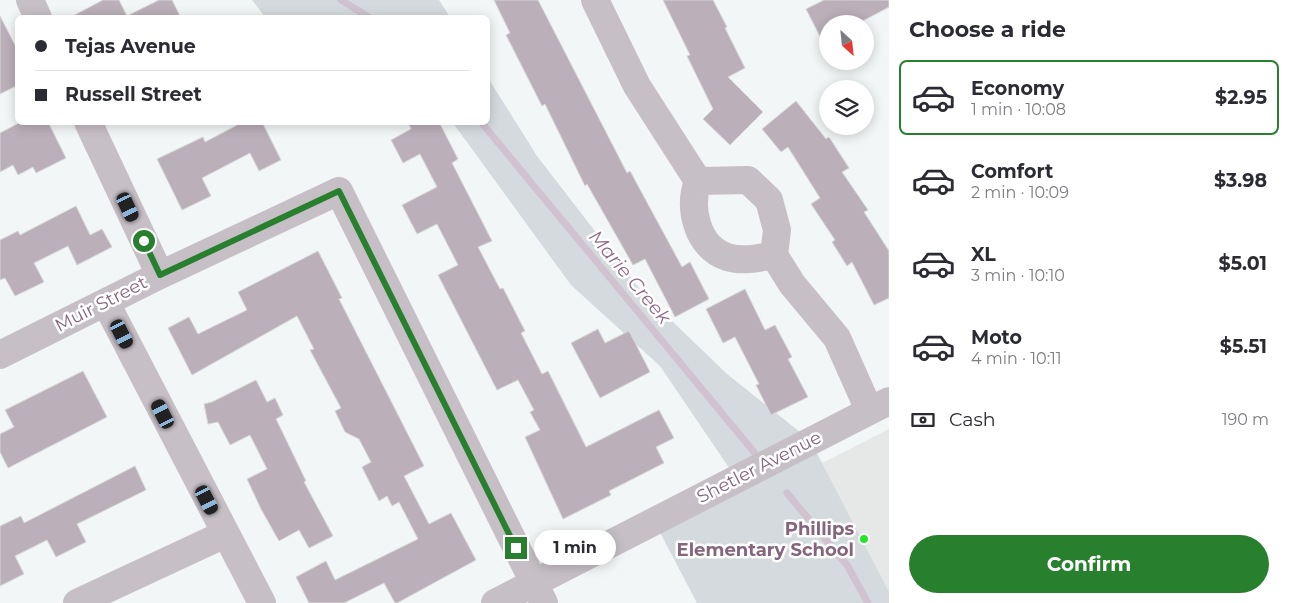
<!DOCTYPE html>
<meta charset="utf-8">
<style>
:root{--surface:#fff;--page:#f2f2f3;--text:#2b2b33;--muted:#7c7c81;--line:#e1e1e2;--accent:#287f2e}
body{margin:0;font-family:Montserrat,sans-serif;background:var(--page);color:var(--text);height:100vh;display:flex;flex-direction:column;font-size:19px;white-space:nowrap}
*{box-sizing:border-box;margin:0}
p{font-size:16px;color:var(--muted)}
.icon{flex:none;width:28px;height:28px;fill:none;stroke:currentColor;stroke-width:2;stroke-linecap:round;stroke-linejoin:round}
.map{position:relative;flex:1;overflow:hidden}
.panel{display:flex;flex-direction:column;background:var(--surface);width:400px}
.panel>*{flex:none}
.top-card{position:absolute;left:15px;top:15px;width:475px;height:110px;border-radius:8px;box-shadow:0 2px 12px #0003;display:grid;align-content:center;height:110px;padding:0 20px;background:var(--surface)}
.needle{width:32px;rotate:153deg}
.tools{position:absolute;left:819px;top:15px;display:grid;gap:10px}
.tools a{display:grid;place-items:center;width:55px;height:55px;border-radius:50%;background:var(--surface);box-shadow:0 2px 12px #0003;font-size:25px}
.end{position:absolute;width:22px;height:22px;margin:-11px;border:6px solid #287f2e;background:#fff;box-shadow:0 0 0 2px #fff}
.from{border-radius:50%}
.bubble{position:absolute;height:35px;border-radius:18px;background:var(--surface);box-shadow:0 2px 12px #0003;font-size:16px;font-weight:700;line-height:35px;text-align:center}
.car{position:absolute;width:15px;height:30px;margin:-15px -8px;border-radius:6px;box-shadow:0 0 4px 1px #0007;background:linear-gradient(#222 24%,#8ab4d8 0 40%,#222 0 76%,#8ab4d8 0 86%,#222 0)}
.top-card b{display:flex;align-items:center;gap:18px;height:48px;font-size:19px}
.top-card b+b{border-top:1px solid var(--line)}
.top-card i{width:12px;height:12px;background:var(--text)}
ul{padding:0;list-style:none}
li{display:flex;align-items:center;gap:15px;height:75px;margin:0 10px 8px;padding:0 10px;border:2px solid transparent;border-radius:8px}
li div{flex:1}
li b{display:block;font-size:19px}
li em{font-style:normal;font-weight:700}
li.active{border-color:var(--accent)}
li>.icon{width:45px;height:45px;stroke-width:1.5}
h2{padding:0 20px;font-size:22px;line-height:60px}
.pay{display:flex;align-items:center;gap:12px;height:55px;padding:0 20px;font-size:19px}
.pay p{margin-inline-start:auto}
.primary-button{display:flex;gap:10px;margin-top:auto;padding:10px 20px}
.primary-button a{flex:1;height:58px;border-radius:30px;background:var(--accent);color:#fff;font-size:20px;font-weight:700;line-height:58px;text-align:center}
main{display:flex;flex:1;min-height:0}
.map>svg:first-child{display:block}
</style>
<main>
<div class="map">
<svg width="889" height="603" viewBox="0 0 889 603">
<rect width="100%" height="100%" fill="#f3f6f6"/>
<!-- built -->
<path fill="#e6e7e7" d="M889,429V603L801,474Z"/>
<!-- green -->
<path fill="#d4dadd" d="M252,0H439L450,17H265Z
M488,78L537,156L642,292L727,374L810,440L889,592V603H697L654,521L736,478L660,366L571,285L453,123L488,122Z"/>
<g fill="none" stroke-linecap="round" stroke-linejoin="round">
<!-- stream -->
<path stroke="#d0c2cf" stroke-width="7" d="M341,0L370,18
M481,122L754,452
M787,493L847,565L868,603"/>
</g>
<!-- building -->
<path fill="#bbafb9" stroke="#d5d8d7" d="M103,0H119L127,16L159,0H172L181,18H69Z
M494,0H538L627,173L630,171L682,267L690,262L709,299L675,317L645,259L633,265L587,184L585,186L545,104L542,106L506,35L510,33Z
M663,0H713L727,27L725,28L745,68L728,77L763,112L730,145L703,119L713,109L687,56L690,55Z
M824,0H889V7L857,24H828V52L806,9Z
M0,16L18,51V85L0,94Z
M796,101L826,139L829,137L849,168L842,172L868,210L864,212L889,251V298L874,305L852,262L847,266L832,242L835,240L811,204L820,198L788,147L781,152L762,129Z
M21,122H48L66,158L36,173L33,167L18,175L13,165L0,172V133Z
M243,122H262L281,160L259,171L250,153L202,178L211,196L182,210L157,159L203,137L205,142Z
M408,122H439L458,159L452,163L492,241L478,247L500,289L503,288L525,331L521,333L542,374L548,371L586,447L659,410L674,438L656,447L664,463L609,491L611,495L563,519L525,437L540,430L530,412L534,410L518,380L497,390L438,275L458,265L437,224L417,234L402,205L437,187L420,154L403,163L391,140L411,129Z
M76,206L90,235L102,229L112,247L77,265L68,246L34,263L44,282L15,296L5,278L0,280V240L18,231L20,235Z
M318,251L342,298L339,299L424,466L404,476L429,524L451,513L476,560L397,603H395L384,583L344,603H309L296,577L326,561L335,580L418,539L399,502L392,506L387,496L379,501L362,467L371,462L359,439L345,432L335,411L341,408L310,350L314,349L297,316L192,375L168,328L189,317L198,334L247,310L238,292Z
M745,289L765,330L775,325L792,357L788,359L808,397L771,415L756,385L759,384L735,337L723,343L706,309Z
M598,329L605,343L629,331L650,372L600,398L571,343Z
M83,371L107,417L8,468L0,452V434L14,427L5,410Z
M256,380L267,402L275,398L283,415L276,419L277,421L306,481L304,482L333,536L309,548L299,530L279,541L261,509L247,479L267,469L250,435L230,445L218,422L208,424L204,404L212,402Z
M135,466L146,490L77,524L86,542L56,557L47,540L15,556L24,574L0,586V526L21,516L24,523Z"/>
<g fill="none" stroke-linecap="round" stroke-linejoin="round">
<!-- minor -->
<path stroke="#c7bfc6" stroke-width="28" d="M30,0L38,18
M595,0L637,86L698,181
M88,122L160,275
M698,181L748,180L769,200L777,230L774,255L792,284L837,338L869,410
M698,181C688,208 697,247 727,257C742,262 759,258 774,255
M106,303L262,603
M0,355L160,275L339,191L544,603
M77,603L225,534
M495,603L889,401"/>
</g>
<g fill="none" stroke-linecap="round" stroke-linejoin="round">
<!-- route -->
<path stroke="#287f2e" stroke-width="6" d="M144,241L160,275L339,191L516,548"/>
</g>
<!-- markers -->
<circle fill="#24e528" stroke="#fff" stroke-width="2" cx="864" cy="539" r="5"/>
<g text-anchor="middle" dominant-baseline="central" stroke-width="5" stroke-linejoin="round" paint-order="stroke">
<!-- street labels -->
<g font-size="18" fill="#84657d" stroke="#fff">
<text transform="translate(101 304) rotate(-27)">Muir Street</text>
<text transform="translate(759 467) rotate(-27)">Shetler Avenue</text>
</g>
<!-- poi labels -->
<g font-size="18" font-weight="bold" fill="#84657d" stroke="#fff" text-anchor="end">
<text x="854" y="529">Phillips<tspan x="854" dy="21">Elementary School</tspan></text>
</g>
<!-- water labels -->
<g font-size="19" font-style="italic" fill="#8f6a8c" stroke="#fff">
<text transform="translate(630 277) rotate(50)">Marie Creek</text>
</g>
</g>
</svg>
<div class="tools">
<a><svg class="needle" viewBox="-14 -14 28 28"><path d="M0-13l5 13h-10z" fill="#e53935"/><path d="M0 13l5-13h-10z" fill="#7c7c81"/></svg></a>
<a><svg class="icon" aria-label="layers" viewBox="0 0 24 24"><path d="M12 4l9 5-9 5-9-5zM3 14l9 5 9-5"/></svg></a>
</div>
<i class="end from" style="left:144px;top:241px"></i>
<i class="end" style="left:516px;top:548px"></i>
<div class="bubble" style="left:534px;top:530px;width:82px">1 min</div>
<i class="car" style="left:128px;top:207px;rotate:155deg"></i>
<i class="car" style="left:122px;top:334px;rotate:153deg"></i>
<i class="car" style="left:163px;top:414px;rotate:333deg"></i>
<i class="car" style="left:207px;top:500px;rotate:153deg"></i>
<div class="top-card">
<b><i class="from"></i>Tejas Avenue</b>
<b><i></i>Russell Street</b>
</div>
</div>
<section class="panel">
<h2>Choose a ride</h2>
<ul>
<li class="active"><svg class="icon" aria-label="car" viewBox="0 0 24 24"><path d="M5 17H2v-5l4-1 3-4h7l3 4 3 1v5h-3M9 17h6M6 11h13"/><circle cx="7" cy="17" r="2"/><circle cx="17" cy="17" r="2"/></svg><div><b>Economy</b><p>1 min · 10:08</p></div><em>$2.95</em></li>
<li><svg class="icon" aria-label="car" viewBox="0 0 24 24"><path d="M5 17H2v-5l4-1 3-4h7l3 4 3 1v5h-3M9 17h6M6 11h13"/><circle cx="7" cy="17" r="2"/><circle cx="17" cy="17" r="2"/></svg><div><b>Comfort</b><p>2 min · 10:09</p></div><em>$3.98</em></li>
<li><svg class="icon" aria-label="car" viewBox="0 0 24 24"><path d="M5 17H2v-5l4-1 3-4h7l3 4 3 1v5h-3M9 17h6M6 11h13"/><circle cx="7" cy="17" r="2"/><circle cx="17" cy="17" r="2"/></svg><div><b>XL</b><p>3 min · 10:10</p></div><em>$5.01</em></li>
<li><svg class="icon" aria-label="car" viewBox="0 0 24 24"><path d="M5 17H2v-5l4-1 3-4h7l3 4 3 1v5h-3M9 17h6M6 11h13"/><circle cx="7" cy="17" r="2"/><circle cx="17" cy="17" r="2"/></svg><div><b>Moto</b><p>4 min · 10:11</p></div><em>$5.51</em></li>
</ul>
<div class="pay"><svg class="icon" aria-label="cash" viewBox="0 0 24 24"><path d="M3 7h18v10H3z"/><circle cx="12" cy="12" r="2"/></svg>Cash<p>190 m</p></div>
<div class="primary-button"><a>Confirm</a></div>
</section>
</main>
